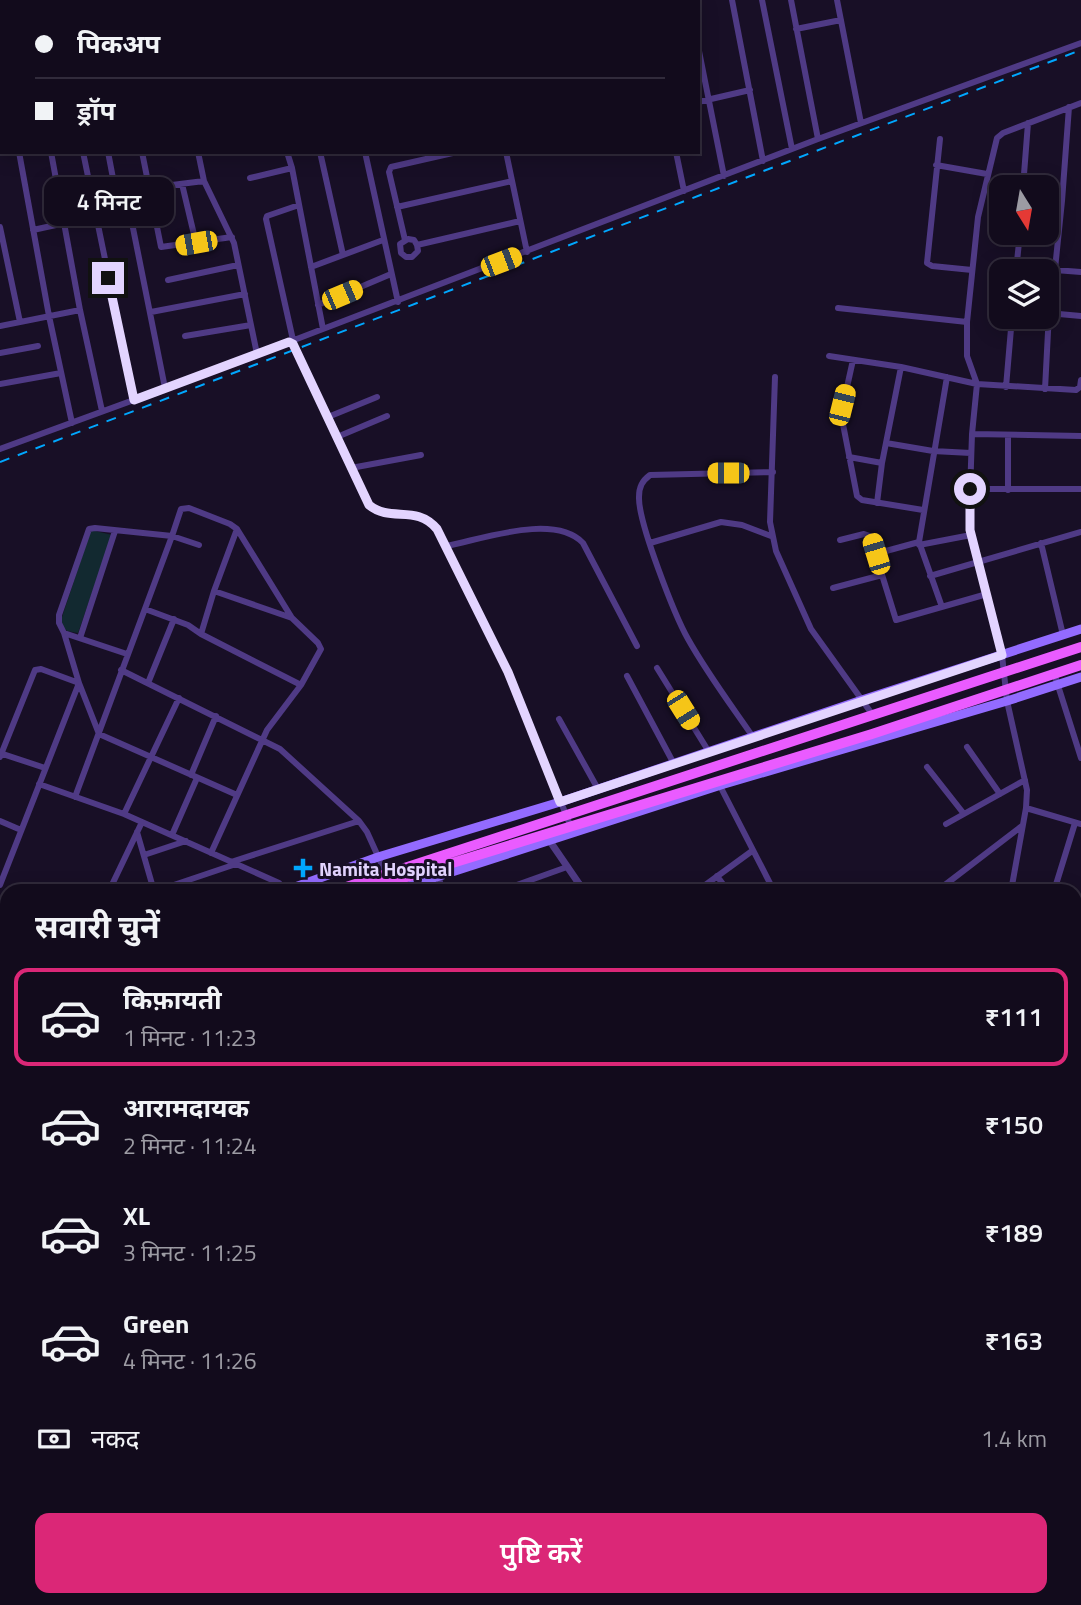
<!DOCTYPE html>
<html lang="hi">
<meta charset="utf-8">
<style>
:root{--surface:#120b1c;--page:#1b1425;--text:#f1f3f6;--muted:#9c9ba3;--line:#312b3b;--accent:#db2777}
body{margin:0;font-family:"Titillium Web","Noto Sans Devanagari",sans-serif;background:var(--page);color:var(--text);height:100vh;display:flex;flex-direction:column;font-size:26px;white-space:nowrap}
*{box-sizing:border-box;margin:0}
p{font-size:23px;color:var(--muted)}
.icon{flex:none;width:38px;height:38px;fill:none;stroke:currentColor;stroke-width:2;stroke-linecap:round;stroke-linejoin:round}
.map{position:relative;flex:1;overflow:hidden}
.side{position:absolute;left:0px;top:884px;width:1082px;height:723px;display:flex;flex-direction:column;background:var(--surface);border-radius:21px 21px 0 0;box-shadow:0 4px 18px #0003,0 0 0 2px var(--line)}
.side>*{flex:none}
.guide{position:absolute;left:0px;top:0px;width:700px;height:154px;box-shadow:0 4px 18px #0003,0 0 0 2px var(--line);display:grid;align-content:center;height:154px;padding:0 35px;background:var(--surface)}
.needle{width:46px;rotate:169deg}
.controls{position:absolute;left:989px;top:175px;display:grid;gap:14px}
.controls a{display:grid;place-items:center;width:70px;height:70px;border-radius:14px;background:var(--surface);box-shadow:0 4px 18px #0003,0 0 0 2px var(--line);font-size:35px}
.end{position:absolute;width:32px;height:32px;margin:-16px;border:9px solid #e3d4ff;background:#111;box-shadow:0 0 0 4px #111}
.from{border-radius:50%}
.bubble{position:absolute;height:49px;border-radius:14px;background:var(--surface);box-shadow:0 4px 18px #0003,0 0 0 2px var(--line);font-size:23px;font-weight:600;line-height:49px;text-align:center}
.car{position:absolute;width:21px;height:42px;margin:-21px -10px;border-radius:9px;box-shadow:0 0 5px 2px #0007;background:linear-gradient(#f5c518 24%,#345 0 40%,#f5c518 0 76%,#345 0 86%,#f5c518 0)}
.guide b{display:flex;align-items:center;gap:24px;height:66px;font-size:26px}
.guide b+b{border-top:2px solid var(--line)}
.guide i{width:18px;height:18px;background:var(--text)}
ul{padding:0;list-style:none}
li{display:flex;align-items:center;gap:21px;height:98px;margin:0 14px 10px;padding:0 21px;border:4px solid transparent;border-radius:14px}
li div{flex:1}
li b{display:block;font-size:26px}
li em{font-style:normal;font-weight:600}
li.on{border-color:var(--accent)}
li>.icon{width:63px;height:63px;stroke-width:1.5}
h2{padding:0 35px;font-size:32px;line-height:84px}
.pay{display:flex;align-items:center;gap:18px;height:77px;padding:0 35px;font-size:26px}
.pay p{margin-inline-start:auto}
.action{display:flex;gap:14px;margin-top:auto;padding:14px 35px}
.action a{flex:1;height:80px;border-radius:14px;background:var(--accent);color:#fff;font-size:28px;font-weight:600;line-height:80px;text-align:center}
.map>svg:first-child{display:block}
</style>
<div class="map">
<svg width="1081" height="1605" viewBox="0 0 1081 1605">
<rect width="100%" height="100%" fill="#180f26"/>
<!-- green -->
<path fill="#122930" d="M91,530L112,535L78,633L67,631L60,623Z"/>
<g fill="none" stroke-linecap="round" stroke-linejoin="round">
<!-- minor -->
<path stroke="#4f3a85" stroke-width="6" d="M112,0L113,2
M136,0L137,2
M169,0L170,2
M211,0V2
M254,0V2
M335,0V2
M645,0V2
M689,0V2
M732,0L763,161
M762,0L792,149
M791,0L818,139
M837,0L861,123
M79,1V2
M264,2L274,0
M796,29L841,20
M698,46L724,176
M0,76H2
M698,102L750,90
M940,139L927,263L932,266L972,270
M19,152L49,316L72,423
M51,152L80,310L102,411
M83,152L134,400
M108,152L116,194
M142,152L161,247L232,237
M198,152L204,181L234,243L257,354
M320,152L343,255
M365,152L398,302
M506,152L527,252
M676,152L684,191
M936,165L987,174
M292,168L323,329
M250,178L292,168L287,152
M182,184L196,243
M1023,187L1028,123
M126,193L165,388
M92,199L148,188L204,181
M1046,200L1062,201
M397,207L512,181
M62,211L93,205
M0,227L20,322
M33,230L65,223
M405,240L389,172L391,167L457,152
M417,245L418,251L412,257H406L401,253L400,244L408,239L414,240L417,245L520,221
M311,267L383,240
M1016,267L1081,272
M1055,269L1062,201L1069,107
M1016,271L1020,233
M168,280L238,265
M318,305L391,274
M838,308L967,322
M151,312L245,294
M1048,313L1081,316
M0,326L80,310
M185,336L251,325
M293,340L266,219L267,216L299,205
M289,342L818,139L1081,43
M0,353L38,346
M829,356L901,367L977,384L1076,390L1080,387L1081,380
M853,360L841,414L857,496L862,500L923,510
M775,377L770,522L776,551L811,629L872,714
M0,384L61,373
M1006,387L1012,317
M1045,389L1049,313
M328,417L377,397
M972,434L1081,436
M337,437L387,416
M886,443L933,451L971,453
M0,449L292,342L369,505C391,523 416,504 437,529L508,672L571,827
M849,457L882,463
M351,468L421,455
M970,489H1081
M1008,490V435
M877,503L882,463L901,367
M840,540L864,534L870,536L896,620L987,594
M919,542L947,377
M650,543L721,522L742,525L771,536
M1041,543L1063,635
M919,545L971,535
M446,546C483,539 554,513 583,543L637,646
M875,554L919,542L942,607
M930,576L1081,532
M833,588L882,575
M214,591L237,529
M145,609L188,625L201,634L301,685
M64,633L59,623V615L89,529L95,528L172,536L199,545
M201,634L214,591L292,618
M80,638L115,531
M127,654L64,633L79,683L99,734L237,795
M657,668L709,752
M121,670L280,749L359,821L367,832L386,874
M1054,673L1081,758
M627,676L674,764
M148,683L174,619
M559,719L598,789
M753,737C731,705 707,673 688,639C675,616 638,522 639,497C639,487 642,481 650,475L773,472
M967,747L1000,794
M0,753L45,768
M0,757L35,670L41,669L79,683L0,885
M927,767L964,814
M191,775L216,716
M718,782L774,891
M39,784L124,814L279,883L286,891
M75,797L172,536L181,509L189,508L230,524L237,529L292,618L318,643L321,649L301,685L267,730L211,853
M1026,808L1081,824
M124,814L179,698
M0,821L21,830
M946,824L1025,780
M137,832L154,891
M172,835L197,778
M144,855L186,841
M231,862L359,821
M437,873L443,891
M717,876L728,891
M109,891L142,822
M156,891L236,864
M500,891L567,867
M557,891L579,883
M697,891L752,851
M937,891L1022,826
M1011,891L1026,808L1027,790L1007,701L1002,655L969,524L972,434L977,384L967,356V322L978,217L997,138L1003,133L1081,103
M1054,891L1075,823
M1074,912L1081,914
M1074,1031L1081,1030
M1074,1061L1081,1064
M1074,1098L1081,1086
M1074,1142L1081,1147
M1074,1181L1081,1185
M0,1196L7,1200
M0,1225L7,1229
M1074,1227L1081,1231
M0,1284L7,1271
M1074,1285L1081,1281
M0,1290L7,1294
M0,1357L7,1345
M1074,1366L1081,1355
M0,1382L5,1387L0,1401
M1074,1409L1081,1412
M1074,1443L1081,1446
M1074,1480L1081,1482
M0,1519L7,1517
M1074,1571L1081,1570
M311,1600L313,1605
M400,1600L402,1605
M115,1604L128,1600
M414,1605L433,1600"/>
<!-- tertiary -->
<path stroke="#4f3a85" stroke-width="7" d="M547,837L584,891
M1074,987L1081,986
M0,1099L7,1098
M1074,1580L1080,1605"/>
<!-- secondary -->
<path stroke="#936bff" stroke-width="9" d="M284,891L378,857L560,802L862,700L1081,629
M393,891L721,785L1007,701L1081,677
M0,985L7,983
M0,1018L7,1016"/>
<!-- primary -->
<path stroke="#ea5bff" stroke-width="10" d="M334,891L1081,647
M361,891L872,734L1081,665
M0,999L7,996
M0,1008L7,1006"/>
<!-- rail -->
<path stroke="#00a7fe" stroke-width="2" stroke-dasharray="10 9" stroke-linecap="butt" d="M0,462L1081,50"/>
</g>
<g fill="none" stroke-linecap="round" stroke-linejoin="round">
<!-- route -->
<path stroke="#e3d4ff" stroke-width="9" d="M108,278L134,400L289,342L293,344L369,505C391,523 416,504 437,529L508,672L560,802L1002,655L970,530V489"/>
</g>
<!-- markers -->
<path fill="#00a7fe" stroke="#180f26" stroke-width="2.5" d="M299.5 857.5h7v7h7v7h-7v7h-7v-7h-7v-7h7z"/>
<g text-anchor="middle" dominant-baseline="central" stroke-width="6" stroke-linejoin="round" paint-order="stroke">
<!-- poi labels -->
<g font-size="19" font-weight="bold" fill="#e3d4ff" stroke="#180f26" text-anchor="start">
<text x="319" y="868">Namita Hospital</text>
</g>
</g>
</svg>
<div class="controls">
<a><svg class="needle" viewBox="-14 -14 28 28"><path d="M0-13l5 13h-10z" fill="#e53935"/><path d="M0 13l5-13h-10z" fill="#9c9ba3"/></svg></a>
<a><svg class="icon" aria-label="layers" viewBox="0 0 24 24"><path d="M12 4l9 5-9 5-9-5zM3 14l9 5 9-5"/></svg></a>
</div>
<i class="end from" style="left:970px;top:489px"></i>
<i class="end" style="left:108px;top:278px"></i>
<div class="bubble" style="left:44px;top:177px;width:130px">4 मिनट</div>
<i class="car" style="left:196px;top:243px;rotate:260deg"></i>
<i class="car" style="left:501px;top:262px;rotate:69deg"></i>
<i class="car" style="left:342px;top:295px;rotate:67deg"></i>
<i class="car" style="left:842px;top:405px;rotate:14deg"></i>
<i class="car" style="left:728px;top:473px;rotate:270deg"></i>
<i class="car" style="left:876px;top:554px;rotate:343deg"></i>
<i class="car" style="left:683px;top:710px;rotate:148deg"></i>
<div class="guide">
<b><i class="from"></i>पिकअप</b>
<b><i></i>ड्रॉप</b>
</div>
<section class="side">
<h2>सवारी चुनें</h2>
<ul>
<li class="on"><svg class="icon" aria-label="car" viewBox="0 0 24 24"><path d="M5 17H2v-5l4-1 3-4h7l3 4 3 1v5h-3M9 17h6M6 11h13"/><circle cx="7" cy="17" r="2"/><circle cx="17" cy="17" r="2"/></svg><div><b>किफ़ायती</b><p>1 मिनट · 11:23</p></div><em>₹111</em></li>
<li><svg class="icon" aria-label="car" viewBox="0 0 24 24"><path d="M5 17H2v-5l4-1 3-4h7l3 4 3 1v5h-3M9 17h6M6 11h13"/><circle cx="7" cy="17" r="2"/><circle cx="17" cy="17" r="2"/></svg><div><b>आरामदायक</b><p>2 मिनट · 11:24</p></div><em>₹150</em></li>
<li><svg class="icon" aria-label="car" viewBox="0 0 24 24"><path d="M5 17H2v-5l4-1 3-4h7l3 4 3 1v5h-3M9 17h6M6 11h13"/><circle cx="7" cy="17" r="2"/><circle cx="17" cy="17" r="2"/></svg><div><b>XL</b><p>3 मिनट · 11:25</p></div><em>₹189</em></li>
<li><svg class="icon" aria-label="car" viewBox="0 0 24 24"><path d="M5 17H2v-5l4-1 3-4h7l3 4 3 1v5h-3M9 17h6M6 11h13"/><circle cx="7" cy="17" r="2"/><circle cx="17" cy="17" r="2"/></svg><div><b>Green</b><p>4 मिनट · 11:26</p></div><em>₹163</em></li>
</ul>
<div class="pay"><svg class="icon" aria-label="cash" viewBox="0 0 24 24"><path d="M3 7h18v10H3z"/><circle cx="12" cy="12" r="2"/></svg>नकद<p>1.4 km</p></div>
<div class="action"><a>पुष्टि करें</a></div>
</section>
</div>
